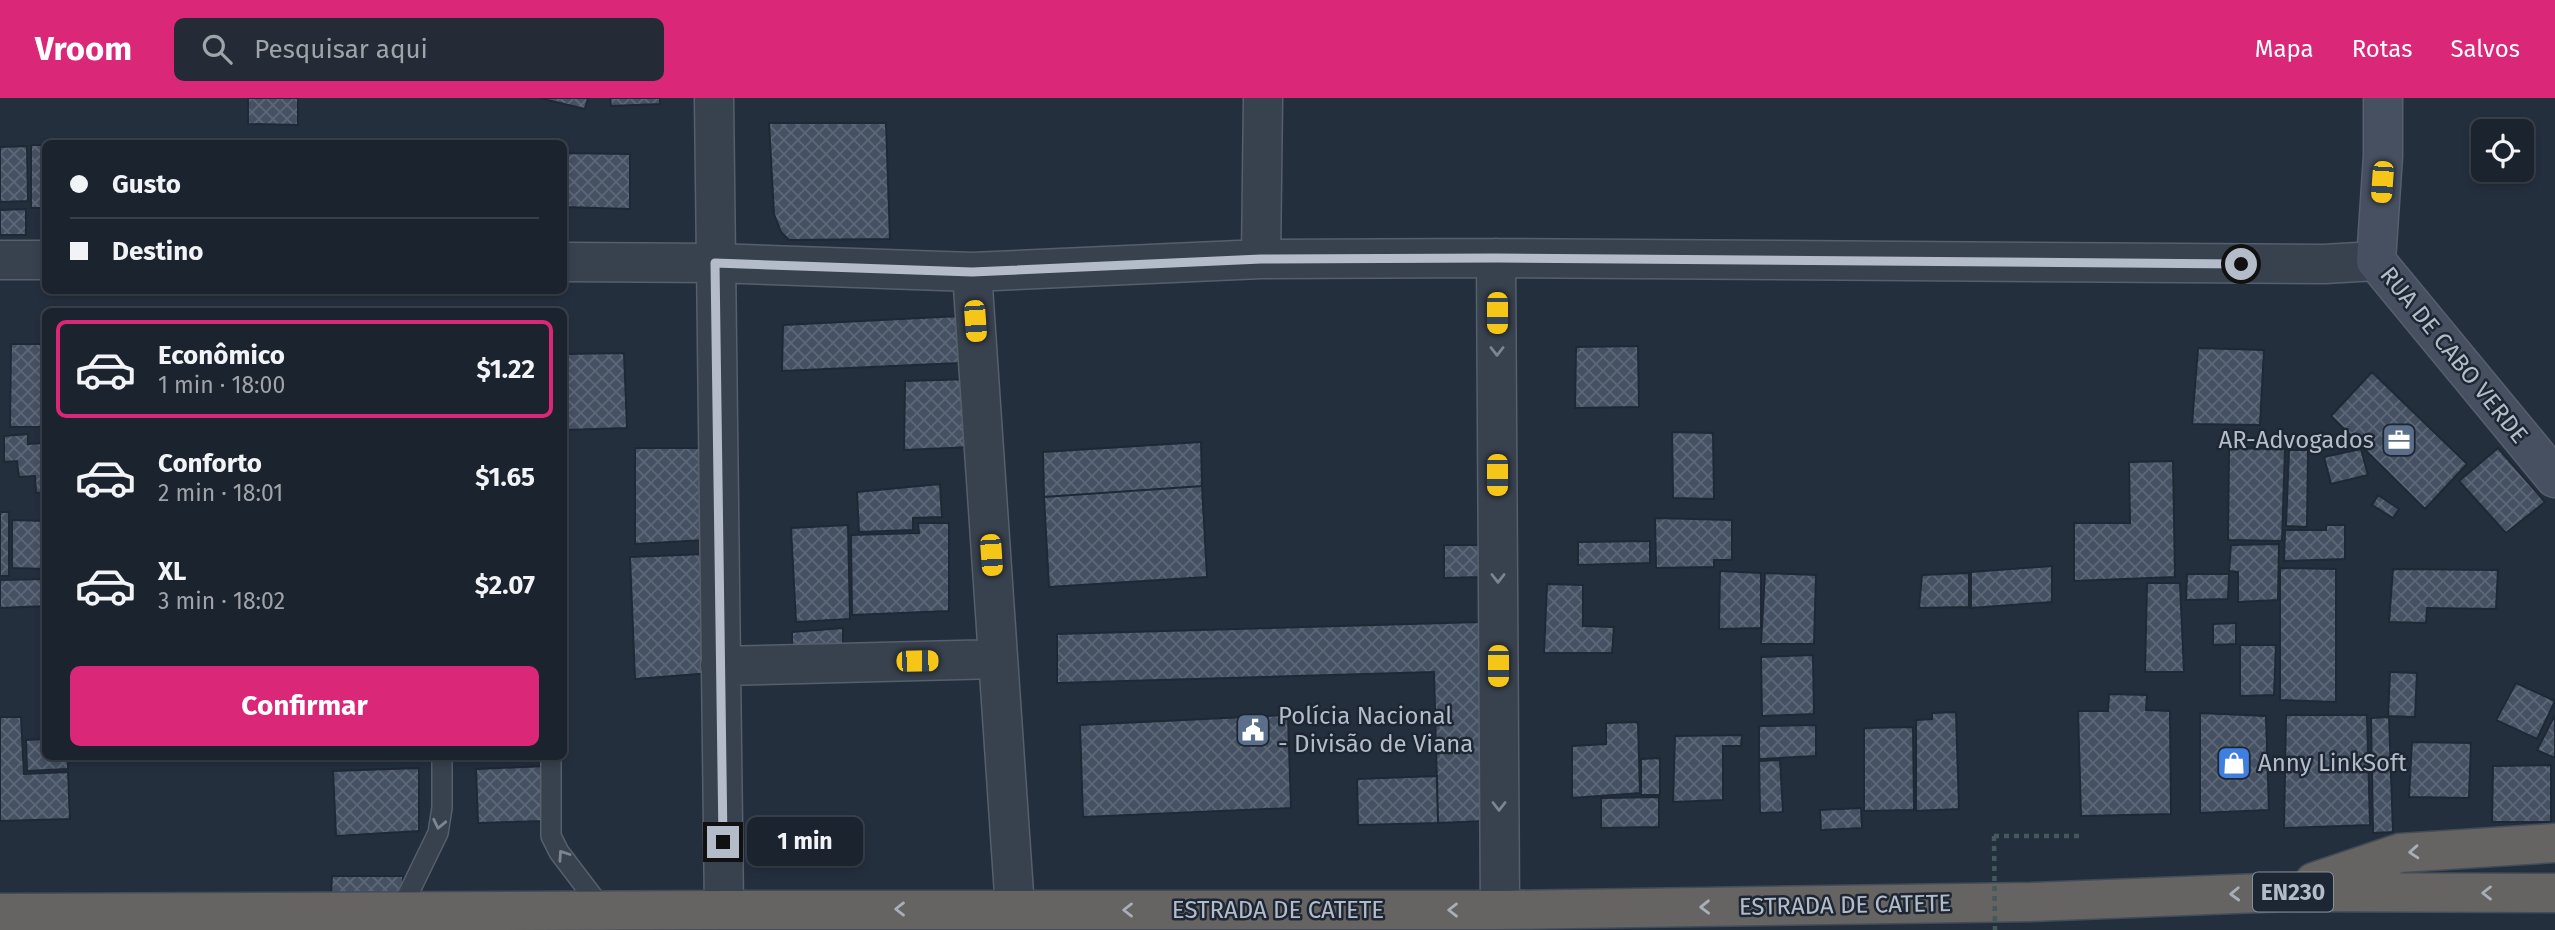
<!DOCTYPE html>
<html lang="pt">
<meta charset="utf-8">
<style>
:root{--surface:#1b232e;--page:#242b36;--text:#f1f3f6;--muted:#a0a4aa;--line:#39404a;--accent:#db2777}
body{margin:0;font-family:"Fira Sans",sans-serif;background:var(--page);color:var(--text);height:100vh;display:flex;flex-direction:column;font-size:26px;white-space:nowrap}
*{box-sizing:border-box;margin:0}
p{font-size:23px;color:var(--muted)}
.icon{flex:none;width:38px;height:38px;fill:none;stroke:currentColor;stroke-width:2;stroke-linecap:round;stroke-linejoin:round}
.map{position:relative;flex:1;overflow:hidden}
.side{position:absolute;left:42px;top:210px;width:525px;height:452px;display:flex;flex-direction:column;background:var(--surface);border-radius:10px;box-shadow:0 4px 10px #0003,0 0 0 2px var(--line)}
.side>*{flex:none}
.hud{position:absolute;left:42px;top:42px;width:525px;height:154px;border-radius:10px;box-shadow:0 4px 10px #0003,0 0 0 2px var(--line);display:grid;align-content:center;height:154px;padding:0 28px;background:var(--surface)}
.buttons{position:absolute;left:2471px;top:21px;display:grid;gap:14px}
.buttons a{display:grid;place-items:center;width:63px;height:63px;border-radius:10px;background:var(--surface);box-shadow:0 4px 10px #0003,0 0 0 2px var(--line);font-size:35px}
.end{position:absolute;width:32px;height:32px;margin:-16px;border:9px solid #b4bcc9;background:#111;box-shadow:0 0 0 4px #111}
.from{border-radius:50%}
.bubble{position:absolute;height:49px;border-radius:10px;background:var(--surface);box-shadow:0 4px 10px #0003,0 0 0 2px var(--line);font-size:23px;font-weight:700;line-height:49px;text-align:center}
.car{position:absolute;width:21px;height:42px;margin:-21px -10px;border-radius:9px;box-shadow:0 0 5px 2px #0007;background:linear-gradient(#f5c518 24%,#345 0 40%,#f5c518 0 76%,#345 0 86%,#f5c518 0)}
.hud b{display:flex;align-items:center;gap:24px;height:66px;font-size:26px}
.hud b+b{border-top:2px solid var(--line)}
.hud i{width:18px;height:18px;background:var(--text)}
ul{padding:12px 0 0;list-style:none}
li{display:flex;align-items:center;gap:21px;height:98px;margin:0 14px 10px;padding:0 14px;border:4px solid transparent;border-radius:10px}
li div{flex:1}
li b{display:block;font-size:26px}
li em{font-style:normal;font-weight:700}
li.current{border-color:var(--accent)}
li>.icon{width:63px;height:63px;stroke-width:1.5}
.cta{display:flex;gap:14px;margin-top:auto;padding:14px 28px}
.cta a{flex:1;height:80px;border-radius:10px;background:var(--accent);color:#fff;font-size:28px;font-weight:700;line-height:80px;text-align:center}
header{display:flex;align-items:center;gap:42px;box-sizing:border-box;height:98px;padding:0 35px;background:var(--accent);color:#fff}
header strong{font-size:33px}
nav{display:flex;gap:38px;margin-inline-start:auto;font-size:24px}
.search{width:490px;height:63px;background:var(--page);display:flex;align-items:center;gap:18px;box-sizing:border-box;padding:0 24px;border-radius:10px;color:var(--muted);font-size:26px}
.map>svg:first-child{display:block}
</style>
<header>
<strong>Vroom</strong>
<div class="search"><svg class="icon" aria-label="search" viewBox="0 0 24 24"><circle cx="10" cy="10" r="6"/><path d="M15 15l6 6"/></svg>Pesquisar aqui</div>
<nav><a>Mapa</a><a>Rotas</a><a>Salvos</a></nav>
</header>
<div class="map">
<svg width="2555" height="832" viewBox="0 0 2555 832">
<defs>
<pattern id="building-cross-hatch" width="8" height="8" patternUnits="userSpaceOnUse" patternTransform="scale(1.75)"><rect width="8" height="8" fill="#455162"/><path d="M0 0l8 8M0 8l8-8" fill="none" stroke="#5d6877"/></pattern>
</defs>
<rect width="100%" height="100%" fill="#242f3e"/>
<!-- building -->
<path fill="url(#building-cross-hatch)" stroke="#1f2835" stroke-width="2" d="M248,0H298V27L248,26Z
M539,0H588L585,11Z
M610,0H660V6L611,8Z
M769,25H886L890,141L789,142L781,134L774,116Z
M31,47H46V110H31Z
M27,48L28,103L0,104V49Z
M564,55L630,56V111L564,109Z
M26,111V137H0V112Z
M960,218V265L782,273L783,227Z
M11,246H46V329H10Z
M1638,248L1639,309L1575,310L1576,249Z
M2198,250L2264,252L2260,327L2192,326Z
M624,255L627,330L564,332V256Z
M2372,274L2467,366L2425,411L2331,318Z
M972,281L973,349L904,352L905,283Z
M1672,334L1713,335L1714,401L1673,400Z
M28,336V346L46,345V394L36,395L35,378L19,379L17,363L4,364V338Z
M1201,344L1202,388L1044,399L1043,354Z
M635,350H703L705,442L635,446Z
M2229,350L2285,351L2282,443L2228,442Z
M2498,350L2545,404L2506,435L2459,383Z
M2361,351L2368,377L2331,386L2324,359Z
M2289,352H2308L2307,429L2286,428Z
M2173,363L2175,479L2074,483V425H2130L2129,364Z
M940,386L942,419L913,420V432L859,434L857,394Z
M1202,388L1207,479L1049,489L1044,399Z
M2378,397L2399,411L2393,420L2372,407Z
M0,414H9V478H0Z
M1655,420L1732,422V462H1714V469L1656,470Z
M12,422L46,423V471L12,470Z
M918,425H949V513L852,517L851,437L919,435Z
M848,427L850,521L796,524L791,430Z
M2326,427H2345V461L2284,463L2285,432H2326Z
M1650,443V465L1578,467V444Z
M2279,446L2278,502L2238,504V474L2229,473L2231,447Z
M1444,447H1481L1483,479L1444,480Z
M705,456L711,575L635,581L630,459Z
M2052,468V504L1971,510V474Z
M2280,470L2336,471V604L2280,602Z
M2393,471L2498,472L2496,511L2427,510L2426,525L2389,524Z
M1720,473L1761,475V530L1719,531Z
M1765,475L1816,477L1814,546H1761Z
M1969,475V509L1919,510L1922,477Z
M2187,476H2229L2228,501L2186,502Z
M46,481V508L0,510V482Z
M2147,485H2180L2184,574H2145Z
M1547,486L1583,487V528L1614,529L1612,555H1544Z
M1480,524L1484,723L1438,725L1434,574L1057,585V536Z
M2236,525V546L2213,547V526Z
M843,530V552L792,556V534Z
M2240,547H2276L2274,597L2240,598Z
M1813,557L1814,616L1762,618L1761,559Z
M2390,574L2417,575L2415,619L2388,618Z
M2516,585L2555,603L2537,641L2496,622Z
M2109,596L2147,597L2146,612L2170,613L2171,716L2081,718L2078,613H2108Z
M1956,614L1959,711L1916,713V622L1932,621V615Z
M2200,615L2266,618L2269,712L2200,715Z
M1288,617L1291,710L1083,719L1080,627Z
M2286,617H2367L2370,727L2284,730Z
M2555,617V660L2537,652Z
M0,619H21L24,676L68,674L70,721L0,723Z
M2389,619L2393,734L2373,735L2371,620Z
M1638,624L1640,695L1572,700V648L1606,646V625Z
M1816,627V658L1759,661V628Z
M1913,629L1914,712L1864,713V630Z
M1742,637L1741,648H1723V702L1673,704L1675,638Z
M46,641V658H68V671L27,673L26,642Z
M2412,644L2471,645L2469,700L2409,699Z
M497,658H528V662L497,663Z
M1660,660V697H1641V661Z
M1780,662L1783,714L1760,715L1759,663Z
M2551,667V724H2492L2493,668Z
M546,668V723L478,725L476,671Z
M419,670V733L336,738L333,673Z
M1437,678L1438,725L1358,727L1357,681Z
M1659,699V729L1601,730V700Z
M1861,710L1862,730L1821,732L1820,712Z
M332,778H403V796H331Z"/>
<g fill="none" stroke-linecap="round" stroke-linejoin="round">
<!-- service casing -->
<g stroke="#565f6c" stroke-width="22">
<path id="service" d="M551,658V738L559,754L603,812
M400,813L438,735L442,710V658"/>
</g>
<!-- minor casing -->
<g stroke="#565f6c" stroke-width="41">
<path id="minor" d="M714,0L724,812
M1496,160L1500,812
M1261,161L1263,0
M0,162H46
M564,164L715,165L972,174L1261,161L1496,160L2324,166L2376,163
M972,174L1015,811
M720,568L998,561"/>
</g>
<!-- secondary casing -->
<g stroke="#565f6c" stroke-width="41">
<path id="secondary" d="M2383,0V58L2376,163L2555,380"/>
</g>
<!-- trunk casing -->
<g stroke="#434c59" stroke-width="41">
<path id="trunk" d="M2314,784L2400,755L2555,745
M0,815L724,812H1500L2031,804L2286,794L2555,795"/>
</g>
<!-- path -->
<path stroke="#44595c" stroke-width="4.5" stroke-dasharray="5 5" stroke-linecap="butt" d="M1994,738H2084"/>
<!-- service -->
<use href="#service" stroke="#38414e" stroke-width="19"/>
<!-- minor -->
<use href="#minor" stroke="#38414e" stroke-width="38"/>
<!-- secondary -->
<use href="#secondary" stroke="#465061" stroke-width="38"/>
<!-- trunk -->
<use href="#trunk" stroke="#656462" stroke-width="38"/>
<!-- path-bridge -->
<path stroke="#44595c" stroke-width="4.5" stroke-dasharray="5 5" stroke-linecap="butt" d="M1994,738L1995,832"/>
</g>
<!-- one-way arrows -->
<defs><path id="oneway-chevron" d="M-2-3.5L2.5 0L-2 3.5" fill="none" stroke-width="1.6" stroke-linecap="round" stroke-linejoin="round" transform="scale(1.75)"/></defs>
<g stroke="#7c8592">
<use href="#oneway-chevron" transform="translate(1497 253) rotate(90)"/>
<use href="#oneway-chevron" transform="translate(1498 480) rotate(90)"/>
<use href="#oneway-chevron" transform="translate(1499 708) rotate(90)"/>
<use href="#oneway-chevron" transform="translate(439 726) rotate(102)"/>
<use href="#oneway-chevron" transform="translate(563 757) rotate(-124)"/>
</g>
<g stroke="#a8afba">
<use href="#oneway-chevron" transform="translate(2414 754) rotate(176)"/>
<use href="#oneway-chevron" transform="translate(2487 795) rotate(-180)"/>
<use href="#oneway-chevron" transform="translate(2235 796) rotate(178)"/>
<use href="#oneway-chevron" transform="translate(1705 809) rotate(179)"/>
<use href="#oneway-chevron" transform="translate(900 811) rotate(180)"/>
<use href="#oneway-chevron" transform="translate(1128 812) rotate(-180)"/>
<use href="#oneway-chevron" transform="translate(1453 812) rotate(-180)"/>
</g>
<g fill="none" stroke-linecap="round" stroke-linejoin="round">
<!-- route -->
<path stroke="#b4bcc9" stroke-width="9" d="M723,744L715,165L972,174L1261,161L1496,160L2241,166"/>
</g>
<!-- icons -->
<defs>
<g id="office-square" transform="scale(1.75)"><rect x="-9" y="-9" width="18" height="18" rx="4" fill="#5c6f8a" stroke="#1d2633"/><path d="M-6-3h4V-5.5h4V-3h4V5H-6ZM-1-4.5V-3h2v-1.5ZM-6 0V1H6V0Z" fill="#fff"/></g>
<g id="civic-square" transform="scale(1.75)"><rect x="-9" y="-9" width="18" height="18" rx="4" fill="#5c6f8a" stroke="#1d2633"/><path d="M-.6-6.5H3V-4.5H.6V-3L4-1V1h2V6H-6V1h2V-1L-.6-3ZM-1.2 2.5V6h2.4V2.5Z" fill="#fff"/></g>
<g id="shop-square" transform="scale(1.75)"><rect x="-9" y="-9" width="18" height="18" rx="4" fill="#3f7fe0" stroke="#1d2633"/><path d="M-5-2.5h2.3a2.7 3.5 0 0 1 5.4 0H5L5.5 6h-11ZM-1.5-2.5h3a1.5 2.3 0 0 0-3 0Z" fill="#fff"/></g>
</defs>
<g fill-rule="evenodd">
<use href="#office-square" x="2399" y="342"/>
<use href="#civic-square" x="1253" y="632"/>
<use href="#shop-square" x="2234" y="665"/>
</g>
<g text-anchor="middle" dominant-baseline="central" stroke-width="5" stroke-linejoin="round" paint-order="stroke">
<!-- shield labels -->
<rect fill="#1d2633" stroke="#878f9c" stroke-width="2" x="2253" y="774.5" width="80" height="39" rx="5"/>
<g font-size="23" font-weight="bold" fill="#b4bcc9">
<text x="2293" y="794">EN230</text>
</g>
<!-- street labels -->
<g font-size="24" fill="#b4bcc9" stroke="#1d2633">
<text transform="translate(2454 257) rotate(51)">RUA DE CABO VERDE</text>
<text transform="translate(1845 807) rotate(-1)">ESTRADA DE CATETE</text>
<text x="1278" y="812">ESTRADA DE CATETE</text>
</g>
<!-- poi labels -->
<g font-size="24" fill="#b4bcc9" stroke="#1d2633" text-anchor="start">
<text x="2374" y="342" text-anchor="end">AR-Advogados</text>
<text x="1278" y="618">Polícia Nacional<tspan x="1278" dy="28">- Divisão de Viana</tspan></text>
<text x="2258" y="665">Anny LinkSoft</text>
</g>
</g>
</svg>
<div class="buttons">
<a><svg class="icon" aria-label="locate" viewBox="0 0 24 24"><circle cx="12" cy="12" r="6"/><path d="M12 2v4M12 18v4M2 12h4M18 12h4"/></svg></a>
</div>
<i class="end from" style="left:2241px;top:166px"></i>
<i class="end" style="left:723px;top:744px"></i>
<div class="bubble" style="left:747px;top:719px;width:116px">1 min</div>
<i class="car" style="left:2382px;top:84px;rotate:184deg"></i>
<i class="car" style="left:1497px;top:215px;rotate:180deg"></i>
<i class="car" style="left:975px;top:223px;rotate:176deg"></i>
<i class="car" style="left:1497px;top:377px;rotate:180deg"></i>
<i class="car" style="left:991px;top:457px;rotate:176deg"></i>
<i class="car" style="left:917px;top:563px;rotate:89deg"></i>
<i class="car" style="left:1498px;top:568px;rotate:180deg"></i>
<div class="hud">
<b><i class="from"></i>Gusto</b>
<b><i></i>Destino</b>
</div>
<section class="side">
<ul>
<li class="current"><svg class="icon" aria-label="car" viewBox="0 0 24 24"><path d="M5 17H2v-5l4-1 3-4h7l3 4 3 1v5h-3M9 17h6M6 11h13"/><circle cx="7" cy="17" r="2"/><circle cx="17" cy="17" r="2"/></svg><div><b>Econômico</b><p>1 min · 18:00</p></div><em>$1.22</em></li>
<li><svg class="icon" aria-label="car" viewBox="0 0 24 24"><path d="M5 17H2v-5l4-1 3-4h7l3 4 3 1v5h-3M9 17h6M6 11h13"/><circle cx="7" cy="17" r="2"/><circle cx="17" cy="17" r="2"/></svg><div><b>Conforto</b><p>2 min · 18:01</p></div><em>$1.65</em></li>
<li><svg class="icon" aria-label="car" viewBox="0 0 24 24"><path d="M5 17H2v-5l4-1 3-4h7l3 4 3 1v5h-3M9 17h6M6 11h13"/><circle cx="7" cy="17" r="2"/><circle cx="17" cy="17" r="2"/></svg><div><b>XL</b><p>3 min · 18:02</p></div><em>$2.07</em></li>
</ul>
<div class="cta"><a>Confirmar</a></div>
</section>
</div>
